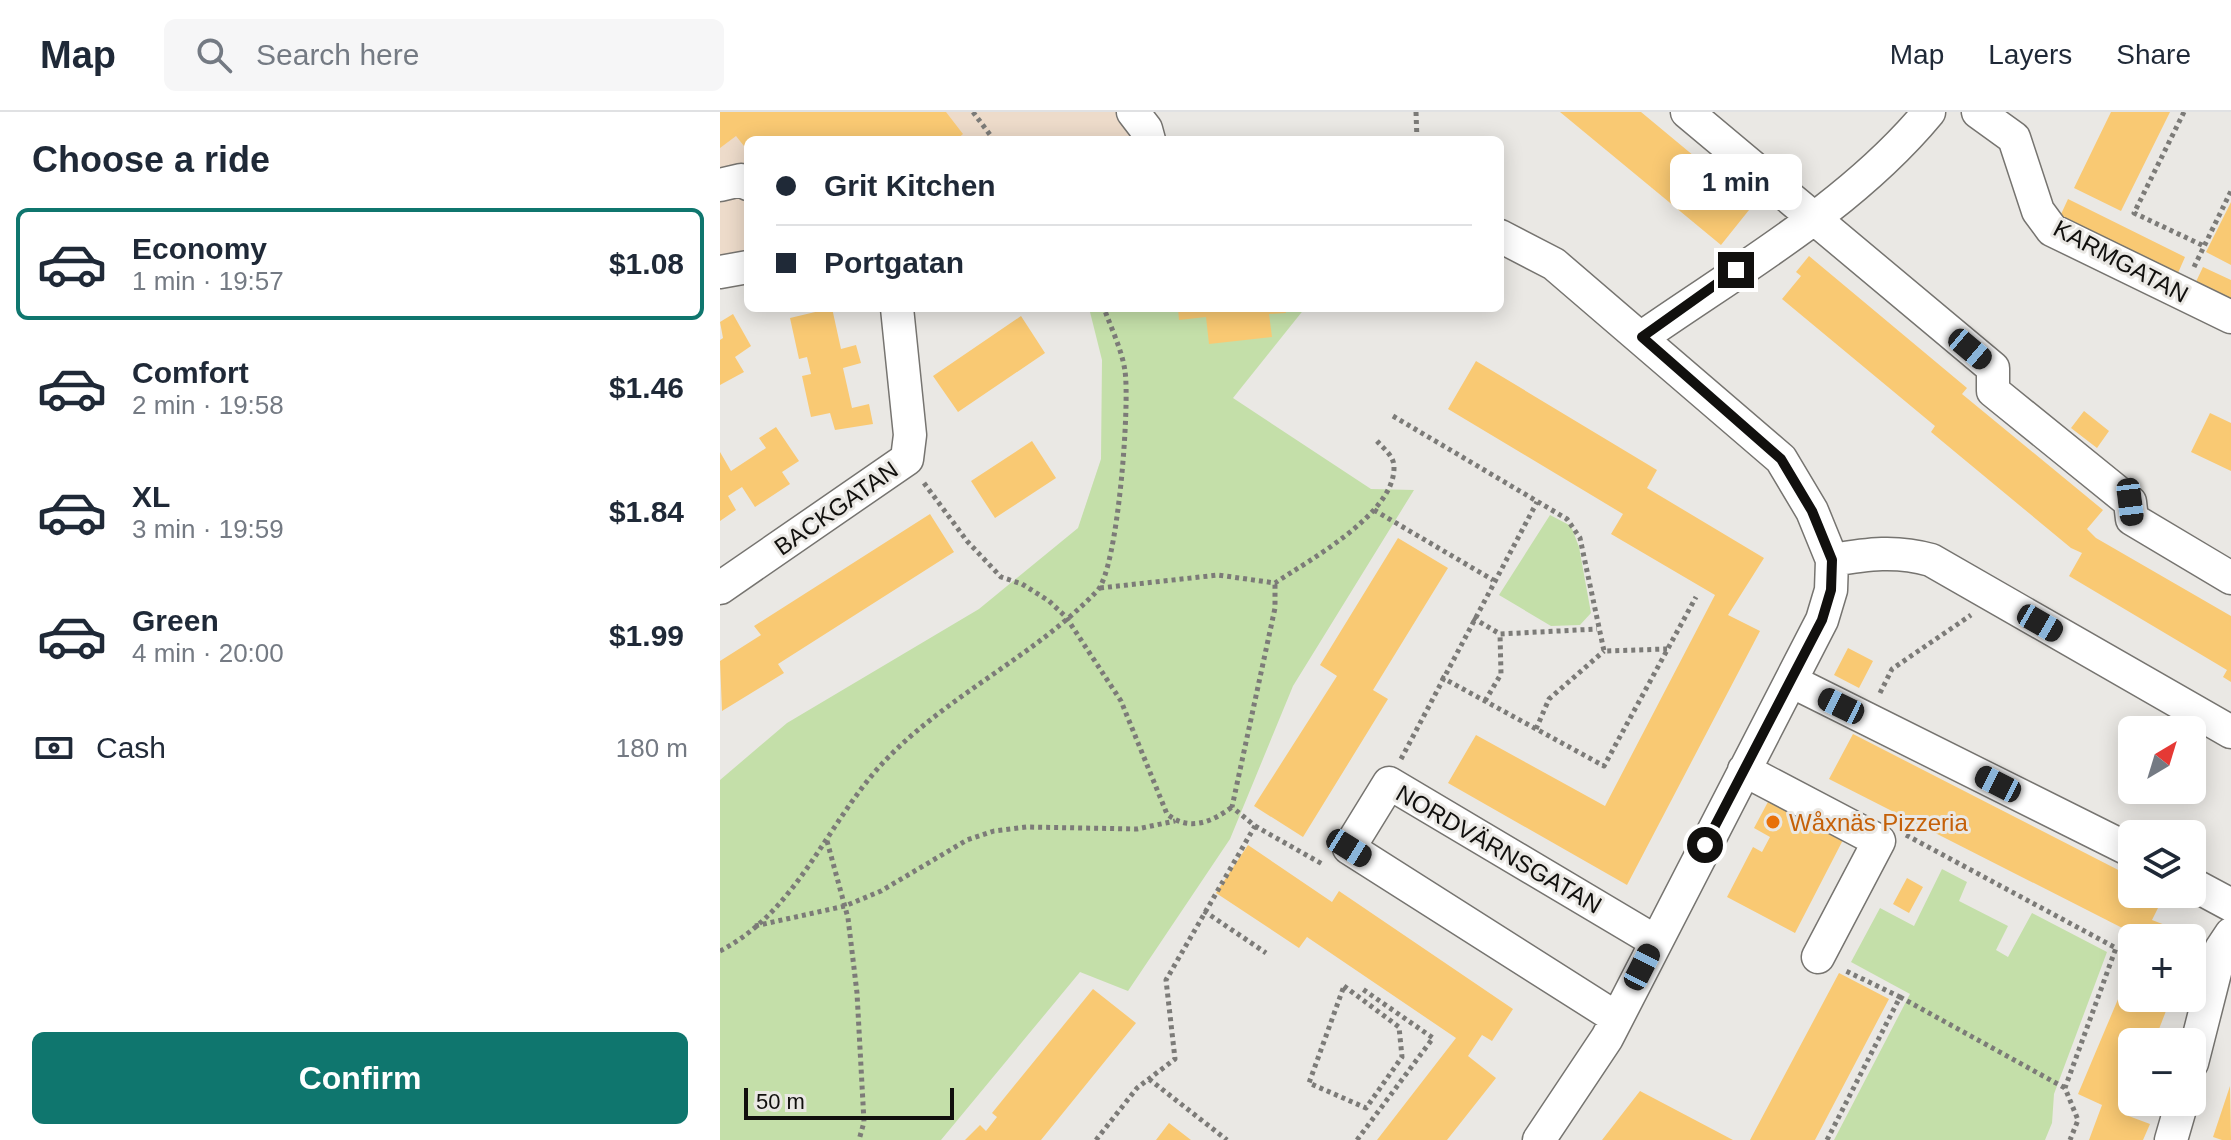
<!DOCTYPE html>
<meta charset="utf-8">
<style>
:root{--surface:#fff;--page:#f6f6f7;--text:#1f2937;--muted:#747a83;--line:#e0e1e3;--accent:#0f766e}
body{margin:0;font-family:Helvetica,sans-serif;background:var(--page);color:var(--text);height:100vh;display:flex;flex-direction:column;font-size:30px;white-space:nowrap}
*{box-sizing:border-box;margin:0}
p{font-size:26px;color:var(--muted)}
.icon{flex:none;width:44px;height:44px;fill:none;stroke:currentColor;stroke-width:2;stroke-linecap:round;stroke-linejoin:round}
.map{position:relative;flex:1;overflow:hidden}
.side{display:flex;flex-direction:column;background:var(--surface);width:720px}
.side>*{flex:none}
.guide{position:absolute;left:24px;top:24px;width:760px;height:176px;border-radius:12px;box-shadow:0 4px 20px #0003;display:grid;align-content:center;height:176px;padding:0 32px;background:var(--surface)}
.needle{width:52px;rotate:38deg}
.buttons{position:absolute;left:1398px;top:604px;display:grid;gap:16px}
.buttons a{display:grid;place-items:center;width:88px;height:88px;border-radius:12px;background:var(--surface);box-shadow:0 4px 20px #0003;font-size:40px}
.scale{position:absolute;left:24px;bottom:20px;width:210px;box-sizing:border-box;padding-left:8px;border:4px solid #11100e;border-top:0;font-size:22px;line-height:28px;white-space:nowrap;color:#11100e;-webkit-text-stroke:6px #eae8e4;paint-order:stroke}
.end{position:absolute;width:36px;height:36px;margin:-18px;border:10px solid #11100e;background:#fff;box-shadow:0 0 0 4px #fff}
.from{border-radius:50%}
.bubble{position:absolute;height:56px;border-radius:12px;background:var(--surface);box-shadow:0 4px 20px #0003;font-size:26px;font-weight:800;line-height:56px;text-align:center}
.car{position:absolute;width:24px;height:48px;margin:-24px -12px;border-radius:10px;box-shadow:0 0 6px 2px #0007;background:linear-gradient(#222 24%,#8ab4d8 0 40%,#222 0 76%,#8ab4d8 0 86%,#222 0)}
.guide b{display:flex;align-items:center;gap:28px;height:76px;font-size:30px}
.guide b+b{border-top:2px solid var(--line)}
.guide i{width:20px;height:20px;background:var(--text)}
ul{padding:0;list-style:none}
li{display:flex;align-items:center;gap:24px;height:112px;margin:0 16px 12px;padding:0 16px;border:4px solid transparent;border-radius:12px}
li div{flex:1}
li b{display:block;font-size:30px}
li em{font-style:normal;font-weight:800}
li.current{border-color:var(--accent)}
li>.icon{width:72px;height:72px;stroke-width:1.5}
h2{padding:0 32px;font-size:36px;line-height:96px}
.pay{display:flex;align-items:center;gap:20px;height:88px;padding:0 32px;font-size:30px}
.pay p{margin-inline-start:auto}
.primary-button{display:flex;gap:16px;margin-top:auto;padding:16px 32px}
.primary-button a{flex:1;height:92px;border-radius:12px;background:var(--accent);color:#fff;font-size:32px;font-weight:800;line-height:92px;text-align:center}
header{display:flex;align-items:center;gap:48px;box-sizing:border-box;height:112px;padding:0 40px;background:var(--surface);border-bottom:2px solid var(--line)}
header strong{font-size:38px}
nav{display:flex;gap:44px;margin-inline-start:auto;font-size:28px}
.search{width:560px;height:72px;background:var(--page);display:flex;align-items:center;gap:20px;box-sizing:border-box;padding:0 28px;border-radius:12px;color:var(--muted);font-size:30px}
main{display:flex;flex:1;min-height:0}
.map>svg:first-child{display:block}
</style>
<header>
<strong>Map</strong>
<div class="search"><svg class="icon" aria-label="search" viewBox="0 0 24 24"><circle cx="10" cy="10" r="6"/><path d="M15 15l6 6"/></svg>Search here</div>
<nav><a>Map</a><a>Layers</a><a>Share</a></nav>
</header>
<main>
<section class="side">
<h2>Choose a ride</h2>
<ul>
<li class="current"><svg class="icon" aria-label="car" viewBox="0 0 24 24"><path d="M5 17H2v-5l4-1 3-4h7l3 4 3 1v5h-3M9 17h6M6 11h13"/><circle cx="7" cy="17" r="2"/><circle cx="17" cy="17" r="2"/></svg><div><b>Economy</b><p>1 min · 19:57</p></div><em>$1.08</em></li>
<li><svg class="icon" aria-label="car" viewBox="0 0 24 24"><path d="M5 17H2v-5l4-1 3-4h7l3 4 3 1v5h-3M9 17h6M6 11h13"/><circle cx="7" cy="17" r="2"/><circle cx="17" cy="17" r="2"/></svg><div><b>Comfort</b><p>2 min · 19:58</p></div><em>$1.46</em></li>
<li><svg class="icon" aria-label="car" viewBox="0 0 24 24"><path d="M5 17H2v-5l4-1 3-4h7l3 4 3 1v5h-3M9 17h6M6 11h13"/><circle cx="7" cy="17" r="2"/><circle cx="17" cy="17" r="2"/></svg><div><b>XL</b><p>3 min · 19:59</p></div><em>$1.84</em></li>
<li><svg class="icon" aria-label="car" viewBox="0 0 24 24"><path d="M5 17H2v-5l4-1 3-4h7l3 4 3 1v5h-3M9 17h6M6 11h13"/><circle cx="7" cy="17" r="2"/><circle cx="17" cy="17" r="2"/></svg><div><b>Green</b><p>4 min · 20:00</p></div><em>$1.99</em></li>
</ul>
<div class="pay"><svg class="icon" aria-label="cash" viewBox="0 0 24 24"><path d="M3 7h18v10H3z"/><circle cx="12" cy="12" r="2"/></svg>Cash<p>180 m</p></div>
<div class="primary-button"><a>Confirm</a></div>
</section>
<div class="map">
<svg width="1511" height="1028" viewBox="0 0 1511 1028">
<rect width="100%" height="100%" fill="#eae8e4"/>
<!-- commercial -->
<path fill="#eddbca" d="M0,0H400L416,28H28V145L0,148Z"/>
<!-- green -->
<path fill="#c4dfa9" d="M369,196H585L513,286L651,377L694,378L573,574L510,727L408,879L360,860L221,1028H0V668L67,611L259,497L358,416L381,347L382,248Z
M830,403L851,414L859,435L871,501L860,513L831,514L779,483Z
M1222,757L1247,770L1239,789L1288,814L1276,838L1288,845L1312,801L1387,840L1334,982L1332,1011L1325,1028H1114L1190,882L1131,850L1160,796L1194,814Z"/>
<!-- building -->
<path fill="#f9c973" d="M0,0H226L243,22L236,28H28V39L16,24L0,36Z
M840,0H921L1033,93L1001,133Z
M1391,0H1450L1401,99L1354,76Z
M1348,87L1465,145L1455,168L1337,111Z
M1511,90V153L1486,140Z
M1089,144L1247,276L1242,282L1383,398L1367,417L1376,426L1511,504V570L1503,565L1507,558L1349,464L1362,441L1351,436L1211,320L1215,314L1062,187L1081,164L1076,160Z
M1483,155L1511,168V194L1473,176Z
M112,196L121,237L136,233L141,251L123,256L132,296L149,292L153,312L115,318L110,301L91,305L82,264L91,262L87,245L79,247L70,206Z
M458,196H565L566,201L549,202L552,225L489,232L486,205L459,208Z
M13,202L31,234L15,245L24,260L0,273V228L3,226L0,210Z
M301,204L325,241L238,300L213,264Z
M756,249L937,358L927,376L1044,446L1008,503L1040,519L907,773L728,671L756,623L885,694L995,483L891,422L903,402L728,297Z
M1364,299L1389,319L1377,336L1351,316Z
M1490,301L1511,311V359L1471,340Z
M56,315L79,349L62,360L70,372L35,395L22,375L8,384L16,398L0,409V340L11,359L46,336L39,326Z
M312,329L336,366L275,406L251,369Z
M210,402L234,440L58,552L64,561L2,599L0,549L41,523L34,514Z
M678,426L728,456L653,578L668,587L583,725L534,694L617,564L600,553Z
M1128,536L1153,549L1139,576L1114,563Z
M1133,622L1412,765V782H1445L1432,808L1479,826H1422L1109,667Z
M1049,688L1124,726L1075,821L1007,785L1033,735L1042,740L1050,725L1034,716Z
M528,733L612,790L619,779L793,897L772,929L762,923L748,944L776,966L727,1028H657L736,926L587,825L579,836L496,781Z
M1187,766L1203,775L1189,801L1173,792Z
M1412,854V886H1451L1434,930H1412V987L1406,1003L1430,1012L1423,1028H1369L1382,993L1358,982Z
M1119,861L1169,887L1095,1028H1030Z
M373,877L416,911L321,1028H245L260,1013L266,1019L277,1005L272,1001Z
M1510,974L1511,1028H1502L1493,1025Z
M920,979L1013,1028H882Z
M449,1011L471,1028H436Z"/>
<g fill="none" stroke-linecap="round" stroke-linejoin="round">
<!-- minor casing -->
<g stroke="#767470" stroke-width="35">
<path id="minor" d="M413,0L426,17L429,28
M967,0L1273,256V279L1410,390L1412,407L1511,466
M1258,0L1294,26L1318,99L1332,118L1511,205
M0,73L21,68L28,72
M780,124L834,152L1061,347L1092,399L1112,448L1111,478L1102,508L887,926L819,1028
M0,160L28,155
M922,225C1021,156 1132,93 1209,0
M1112,448C1148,442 1176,438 1211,448L1511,620
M0,476L187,347L190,323L177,196
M1071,569L1412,739
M1024,658L1159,729L1098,845
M1472,772L1511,793
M895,905L629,736L669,671L935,829
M1472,951L1501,837L1511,822
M1451,1028L1462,990"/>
</g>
<!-- path -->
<path stroke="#7c7b78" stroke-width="5" stroke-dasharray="4 4" stroke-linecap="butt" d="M253,0L274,28
M696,0L697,28
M1464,0L1414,101L1484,134
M1474,155L1511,79
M673,304L847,407L860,426L884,539L947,537
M204,371L247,429L281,465L302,472L329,489L346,505L401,589L447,702C469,720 492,710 512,695
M654,398L773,468
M380,476L498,463L555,471C589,448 675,402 674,355C674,344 664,337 657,329
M753,506L780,522L877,517
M721,565L884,654L976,485
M1160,581L1172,557L1251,503
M765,589L781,562L780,522
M816,617L829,587L884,539
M681,647L817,390
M535,714L604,753
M1186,723L1396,836L1345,976L1358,1008L1350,1028
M107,729L128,806L137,881L144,1010L139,1028
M484,799L546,841
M35,814L125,794L161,779L247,728L274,719L307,715L417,717L455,709
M0,839C77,799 105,715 160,654C223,585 313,546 377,479C398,457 410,293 405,259C402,238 391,216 384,196
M624,874L679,915L682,945L646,996L589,971Z
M1180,885L1345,976
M429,967L507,1028
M376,1028L417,976L455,947L446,868L535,714L512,695L555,496V471
M637,1028L713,926L641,876
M1107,1028L1180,885L1124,858"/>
<!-- minor -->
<use href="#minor" stroke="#fff" stroke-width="32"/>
</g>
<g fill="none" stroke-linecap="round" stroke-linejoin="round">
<!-- route -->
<path stroke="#11100e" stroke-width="10" d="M985,733L1102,508L1111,478L1112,448L1092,399L1061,347L922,225L1016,158"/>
</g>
<!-- markers -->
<circle fill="#e8710a" stroke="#eae8e4" stroke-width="3" cx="1053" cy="710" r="8"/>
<g text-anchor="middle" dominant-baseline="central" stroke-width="6" stroke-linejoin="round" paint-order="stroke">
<!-- street labels -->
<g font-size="24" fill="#11100e" stroke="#eae8e4">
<text transform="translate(1401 149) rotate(28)">KARMGATAN</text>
<text transform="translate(116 396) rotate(-35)">BACKGATAN</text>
<text transform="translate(779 737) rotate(30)">NORDVÄRNSGATAN</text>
</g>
<!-- food labels -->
<g font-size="24" fill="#c56008" stroke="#eae8e4" text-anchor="start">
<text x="1069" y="710">Wåxnäs Pizzeria</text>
</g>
</g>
</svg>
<div class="buttons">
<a><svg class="needle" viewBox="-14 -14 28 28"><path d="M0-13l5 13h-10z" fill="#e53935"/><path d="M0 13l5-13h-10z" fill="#747a83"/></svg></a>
<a><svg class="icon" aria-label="layers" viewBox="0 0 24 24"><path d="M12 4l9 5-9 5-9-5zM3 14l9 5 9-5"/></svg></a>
<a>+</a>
<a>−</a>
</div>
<div class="scale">50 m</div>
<i class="end from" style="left:985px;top:733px"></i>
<i class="end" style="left:1016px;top:158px"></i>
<div class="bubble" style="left:950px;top:42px;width:132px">1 min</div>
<i class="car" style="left:1250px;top:237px;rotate:130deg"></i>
<i class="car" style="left:1410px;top:390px;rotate:173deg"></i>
<i class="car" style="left:1320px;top:511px;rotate:120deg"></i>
<i class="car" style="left:1121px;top:594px;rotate:296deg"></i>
<i class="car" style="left:1278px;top:672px;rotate:297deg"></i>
<i class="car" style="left:629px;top:736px;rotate:122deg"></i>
<i class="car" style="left:922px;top:855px;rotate:27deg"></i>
<div class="guide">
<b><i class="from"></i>Grit Kitchen</b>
<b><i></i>Portgatan</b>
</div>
</div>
</main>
